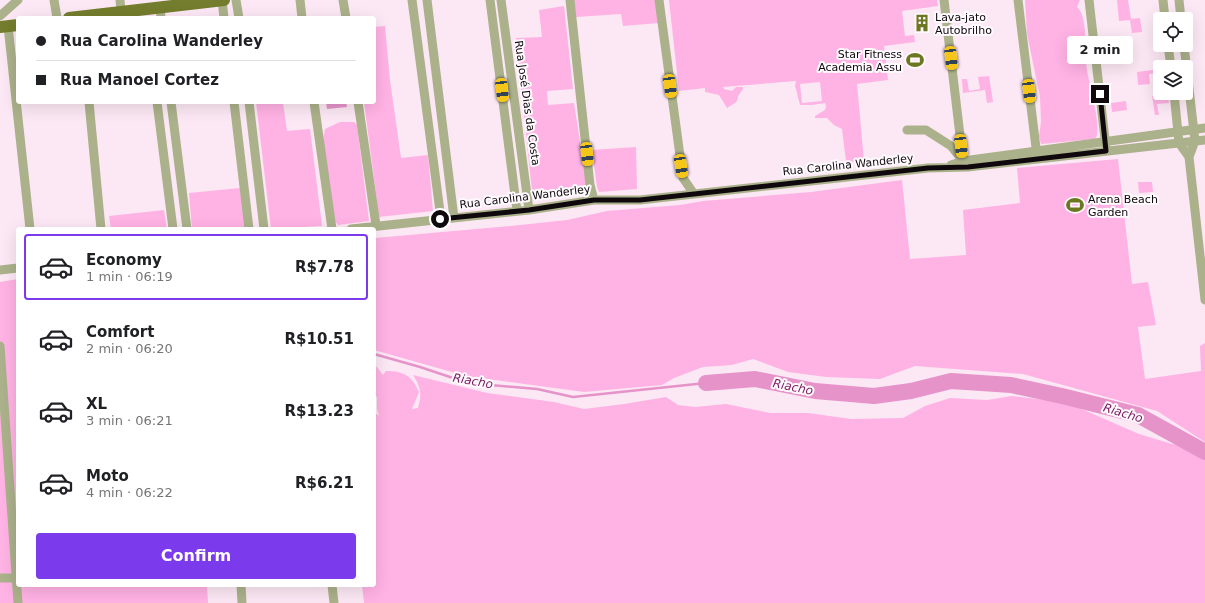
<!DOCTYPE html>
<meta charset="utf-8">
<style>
:root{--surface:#fff;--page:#f2f2f2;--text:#202124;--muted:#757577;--line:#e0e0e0;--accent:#7c3aed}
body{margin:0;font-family:"DejaVu Sans",sans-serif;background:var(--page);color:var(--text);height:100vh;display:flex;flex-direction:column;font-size:15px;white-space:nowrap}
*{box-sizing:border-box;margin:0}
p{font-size:13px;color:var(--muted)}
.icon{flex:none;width:22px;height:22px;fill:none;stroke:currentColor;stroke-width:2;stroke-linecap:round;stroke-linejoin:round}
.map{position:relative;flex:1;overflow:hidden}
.panel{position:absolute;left:16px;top:227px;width:360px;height:360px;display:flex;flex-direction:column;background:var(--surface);border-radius:4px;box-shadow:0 4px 16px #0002}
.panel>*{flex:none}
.guide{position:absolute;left:16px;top:16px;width:360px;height:88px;border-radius:4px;box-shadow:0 4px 16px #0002;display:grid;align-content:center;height:88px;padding:0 20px;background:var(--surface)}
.fabs{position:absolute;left:1153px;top:12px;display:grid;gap:8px}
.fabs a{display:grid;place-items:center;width:40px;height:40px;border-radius:4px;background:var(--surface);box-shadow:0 4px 16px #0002;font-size:20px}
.end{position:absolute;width:18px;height:18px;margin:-9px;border:5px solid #0f090d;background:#fff;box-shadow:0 0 0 2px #fff}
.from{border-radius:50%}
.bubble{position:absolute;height:28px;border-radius:4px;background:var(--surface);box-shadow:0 4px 16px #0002;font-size:13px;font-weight:800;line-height:28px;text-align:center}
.car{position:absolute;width:12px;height:24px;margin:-12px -6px;border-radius:5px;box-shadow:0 0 3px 1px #0007;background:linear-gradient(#f5c518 24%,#345 0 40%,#f5c518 0 76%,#345 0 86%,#f5c518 0)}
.guide b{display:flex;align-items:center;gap:14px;height:38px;font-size:15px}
.guide b+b{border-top:1px solid var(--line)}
.guide i{width:10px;height:10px;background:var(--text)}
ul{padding:7px 0 0;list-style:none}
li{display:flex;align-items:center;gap:12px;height:66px;margin:0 8px 6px;padding:0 12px;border:2px solid transparent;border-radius:4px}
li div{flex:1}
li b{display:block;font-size:15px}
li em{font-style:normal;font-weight:800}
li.on{border-color:var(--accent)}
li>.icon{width:36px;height:36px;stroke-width:1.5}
.primary-button{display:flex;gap:8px;margin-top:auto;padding:8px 20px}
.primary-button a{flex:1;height:46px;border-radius:4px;background:var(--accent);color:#fff;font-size:16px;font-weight:800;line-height:46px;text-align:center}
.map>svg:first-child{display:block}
</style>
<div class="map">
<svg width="1205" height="603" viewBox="0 0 1205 603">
<rect width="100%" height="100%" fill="#fce8f4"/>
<!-- green -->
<path fill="#ffb2e4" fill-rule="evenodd" d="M574,0H657L659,23L623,26L621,14L576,17Z
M669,0H937L938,6L902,11L905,36L914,35L915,42L884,46L888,80L857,84L864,161L846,162L842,129L834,125L827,118H815V116L825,110L826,106L825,103L811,105H800L796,89L795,86L796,81L723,87L724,89L732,91L736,87H743V89L738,96C738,104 732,104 727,108L719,95L705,92V88L679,91ZM820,82L822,101L802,103L800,84Z
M1025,0H1080L1077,7C1088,15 1085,55 1087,70C1089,83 1103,130 1095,139L1041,144L1039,136L1041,122L1040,97L1027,34Z
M1117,0H1128L1131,19L1140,18L1142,32L1132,33L1130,20L1119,21Z
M564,6L573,89L547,91L548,105L574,103L588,193L533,201L516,38L542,37L539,10Z
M385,26L390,80L401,158L428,155L433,211L379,217L364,102H374V27Z
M1160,69V73L1149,74L1150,84L1138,85L1137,72Z
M989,76L993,102L987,103L985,90L963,93L962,79H967L969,91L980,89L978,77Z
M1168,94L1169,103L1157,104L1159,115H1155L1152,96Z
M1126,101L1127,110L1112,112L1111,103Z
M256,102H283L287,131L310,129L322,226L271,229Z
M340,122H354L357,125L369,221L338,225L334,220L323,141L325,129Z
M636,147L637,189L599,192L597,187L592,150Z
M1118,159L1132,284L1148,282L1156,325L1138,327L1145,379L1201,371L1200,346L1205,343V442L1157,411L1023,374L915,366L880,379L826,377L788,372L753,359L732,365L703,367L674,378L662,385L584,392L466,376L374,350V238H375L511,226L567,220L607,211L680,205L703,201L811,192L902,180L910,259L966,255L963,210L1020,203L1017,168Z
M1138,182H1152L1153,192L1139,193Z
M240,188L245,229H192L189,193Z
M164,210L167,229H111L109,216Z
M18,279V585H207L208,603H0V282Z
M374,366L377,367L383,375L386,371C404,371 412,376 419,392L412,409L418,408C422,393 421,388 413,375L487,393L554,402L584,409L624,404L666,397L678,405L695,407L726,404L770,413H808L851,419L903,418L925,406L950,398L987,400L1012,396L1046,400L1077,407L1139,434L1172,444L1179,445L1205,459V603H364L362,585H374V412L379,416L377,409V396L374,400Z"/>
<!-- water -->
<path fill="#e693ca" d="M326,102H346L347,107L327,109Z"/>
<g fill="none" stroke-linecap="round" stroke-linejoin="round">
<!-- stream -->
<path stroke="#e693ca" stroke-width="2.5" d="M374,354L420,367L468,383L537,389L573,397L706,383"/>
<!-- river -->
<path stroke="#e693ca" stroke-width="16" d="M706,383L755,379L815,391L874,396L911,391L951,381L1011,385L1062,396L1138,415L1205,452"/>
<!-- minor -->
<path stroke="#abb18a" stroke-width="9" d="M54,0L57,18
M120,0L121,11
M222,0L224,18
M236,0L239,18
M300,0L302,18
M343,0L346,18
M412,0L441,219
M427,0L454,218
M490,0L517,211
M501,0L529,210
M570,0L590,185L594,200
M659,0L683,178L694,194
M944,0L963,161L966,164
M1018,0L1037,156
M1089,0L1106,148
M1163,0L1165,19
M1179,0L1181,19
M160,7L161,18
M0,16L18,0
M8,26L30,229
M1168,45L1171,67
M1184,45L1195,141L1189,157L1205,300
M1174,93L1179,143L1189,157
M89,102L101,229
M157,102L173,229
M171,102L187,229
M234,102L249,229
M249,102L264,229
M314,102L332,229
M358,102L376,225
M907,130H926L951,146L963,161
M951,165L963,161L1205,128
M351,229L529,210L594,200H640L928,168L968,167L1205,140
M0,270L18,268
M0,346L18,603
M0,578H17
M241,585L242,603
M332,585L334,603"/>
<!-- major -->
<path stroke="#747d2d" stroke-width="12" d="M69,18L224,0
M0,27L18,25"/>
</g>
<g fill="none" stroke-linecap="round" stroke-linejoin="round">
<!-- route -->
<path stroke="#0f090d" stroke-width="5" d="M440,219L529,210L594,200H640L928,168L968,167L1106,151L1100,94"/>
</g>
<!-- icons -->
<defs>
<g id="building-bare" transform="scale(1.38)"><path d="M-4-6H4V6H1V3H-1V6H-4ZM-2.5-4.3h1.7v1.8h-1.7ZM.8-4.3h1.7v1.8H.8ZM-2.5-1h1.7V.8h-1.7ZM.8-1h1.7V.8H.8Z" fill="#6d7620" stroke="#fffafd" stroke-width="2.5" paint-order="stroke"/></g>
<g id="stadium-bare" transform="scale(1.38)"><path d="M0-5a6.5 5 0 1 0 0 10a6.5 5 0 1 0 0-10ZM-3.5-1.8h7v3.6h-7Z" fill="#6d7620" stroke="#fffafd" stroke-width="2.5" paint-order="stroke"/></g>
</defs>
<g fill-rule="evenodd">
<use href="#building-bare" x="922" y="23"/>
<use href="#stadium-bare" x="915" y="60"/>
<use href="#stadium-bare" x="1075" y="205"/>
</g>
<g text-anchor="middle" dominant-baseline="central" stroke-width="4" stroke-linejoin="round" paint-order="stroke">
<!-- poi labels -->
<g font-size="11" fill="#0f090d" stroke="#fffafd" text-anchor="start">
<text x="935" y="17">Lava-jato<tspan x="935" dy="13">Autobrilho</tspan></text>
<text x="902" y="54" text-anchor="end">Star Fitness<tspan x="902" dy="13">Academia Assu</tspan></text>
<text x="1088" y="199">Arena Beach<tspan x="1088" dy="13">Garden</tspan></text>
</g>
<!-- street labels -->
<g font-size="11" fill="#0f090d" stroke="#fffafd">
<text transform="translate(527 103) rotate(82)">Rua José Dias da Costa</text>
<text transform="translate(848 165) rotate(-6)">Rua Carolina Wanderley</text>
<text transform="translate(525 197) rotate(-7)">Rua Carolina Wanderley</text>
</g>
<!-- water labels -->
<g font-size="12" font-style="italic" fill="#7b1b63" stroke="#fffafd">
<text transform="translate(473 381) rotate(10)">Riacho</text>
<text transform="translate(793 387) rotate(11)">Riacho</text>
<text transform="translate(1123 413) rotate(17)">Riacho</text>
</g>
</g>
</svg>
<div class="fabs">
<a><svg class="icon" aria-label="locate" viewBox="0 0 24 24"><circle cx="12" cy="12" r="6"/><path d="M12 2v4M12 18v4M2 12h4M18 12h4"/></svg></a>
<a><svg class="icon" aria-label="layers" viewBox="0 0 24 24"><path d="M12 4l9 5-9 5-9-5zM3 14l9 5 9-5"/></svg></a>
</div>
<i class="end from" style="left:440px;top:219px"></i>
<i class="end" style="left:1100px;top:94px"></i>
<div class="bubble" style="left:1067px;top:36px;width:66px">2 min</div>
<i class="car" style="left:951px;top:58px;rotate:173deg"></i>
<i class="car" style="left:670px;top:86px;rotate:172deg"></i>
<i class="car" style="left:502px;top:90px;rotate:173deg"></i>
<i class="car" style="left:1029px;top:91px;rotate:173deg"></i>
<i class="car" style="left:961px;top:146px;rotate:173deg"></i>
<i class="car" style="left:587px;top:154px;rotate:173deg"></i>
<i class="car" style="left:681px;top:166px;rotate:171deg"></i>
<div class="guide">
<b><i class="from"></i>Rua Carolina Wanderley</b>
<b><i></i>Rua Manoel Cortez</b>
</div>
<section class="panel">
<ul>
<li class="on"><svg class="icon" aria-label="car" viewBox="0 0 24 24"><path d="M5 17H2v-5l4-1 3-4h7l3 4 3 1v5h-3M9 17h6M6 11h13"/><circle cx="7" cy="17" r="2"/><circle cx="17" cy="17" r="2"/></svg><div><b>Economy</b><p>1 min · 06:19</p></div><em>R$7.78</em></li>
<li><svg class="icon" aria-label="car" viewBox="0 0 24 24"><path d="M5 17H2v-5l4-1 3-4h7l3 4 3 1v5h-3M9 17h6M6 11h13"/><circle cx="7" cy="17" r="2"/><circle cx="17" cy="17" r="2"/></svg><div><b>Comfort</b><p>2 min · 06:20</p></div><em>R$10.51</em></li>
<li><svg class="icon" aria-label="car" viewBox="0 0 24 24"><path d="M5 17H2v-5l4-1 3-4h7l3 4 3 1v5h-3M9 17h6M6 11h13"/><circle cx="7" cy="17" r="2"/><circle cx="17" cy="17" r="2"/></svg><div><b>XL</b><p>3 min · 06:21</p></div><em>R$13.23</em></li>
<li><svg class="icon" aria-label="car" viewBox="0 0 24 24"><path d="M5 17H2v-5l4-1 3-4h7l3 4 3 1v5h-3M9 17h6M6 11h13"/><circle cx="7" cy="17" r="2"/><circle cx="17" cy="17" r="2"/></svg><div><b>Moto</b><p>4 min · 06:22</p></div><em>R$6.21</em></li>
</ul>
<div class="primary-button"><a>Confirm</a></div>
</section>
</div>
